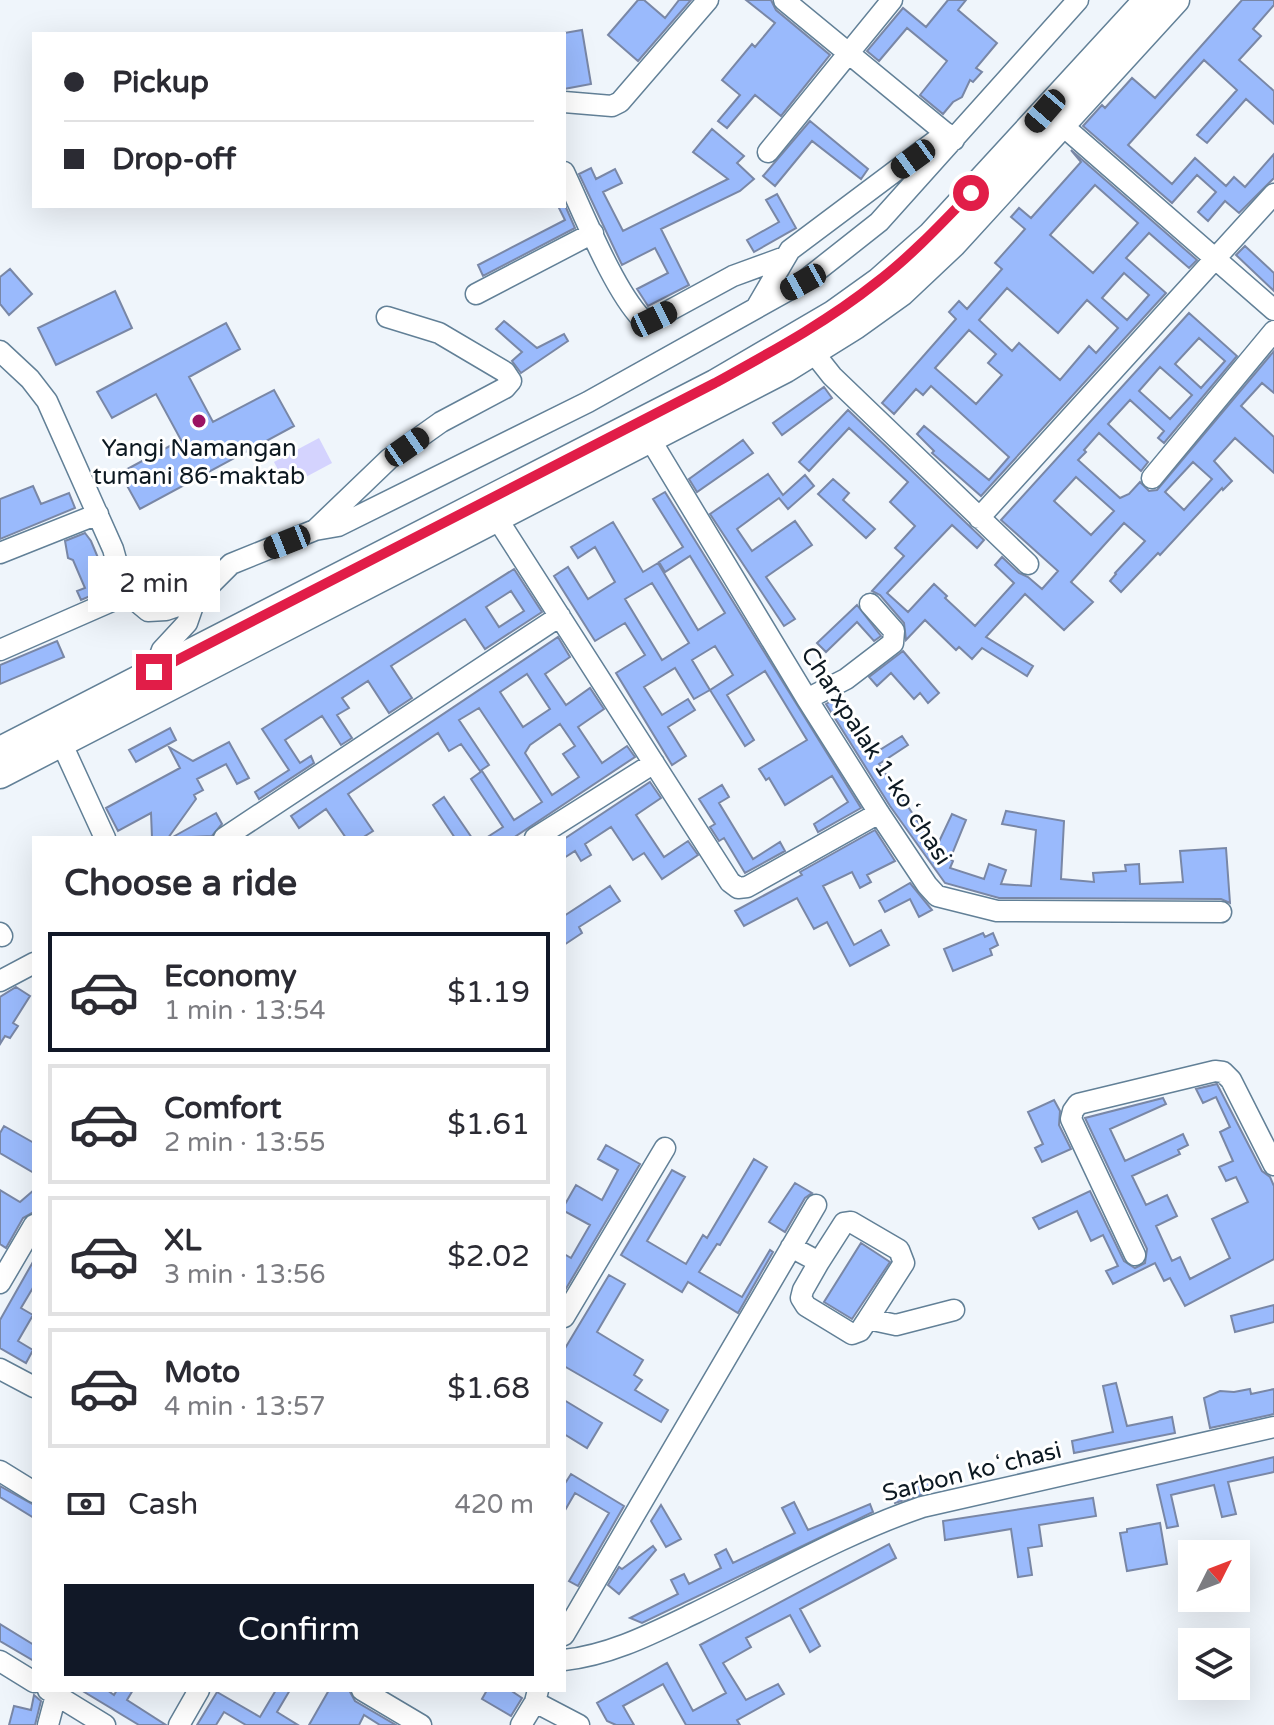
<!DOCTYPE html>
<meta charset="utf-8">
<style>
:root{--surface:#fff;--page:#f2f2f3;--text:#2b2b33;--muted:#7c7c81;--line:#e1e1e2;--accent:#111827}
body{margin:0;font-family:"Varela Round",sans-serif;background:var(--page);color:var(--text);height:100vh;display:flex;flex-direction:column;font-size:30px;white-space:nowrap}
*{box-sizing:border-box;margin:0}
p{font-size:26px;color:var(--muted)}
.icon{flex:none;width:44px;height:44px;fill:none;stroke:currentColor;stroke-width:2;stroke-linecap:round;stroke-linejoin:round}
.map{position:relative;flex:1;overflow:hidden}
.drawer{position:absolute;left:32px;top:836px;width:534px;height:856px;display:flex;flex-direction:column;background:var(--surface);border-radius:0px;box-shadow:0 8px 32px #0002}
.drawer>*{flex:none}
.banner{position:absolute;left:32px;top:32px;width:534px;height:176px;border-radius:0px;box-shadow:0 8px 32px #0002;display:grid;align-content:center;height:176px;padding:0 32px;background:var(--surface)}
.needle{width:52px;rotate:48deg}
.tools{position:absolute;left:1178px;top:1540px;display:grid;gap:16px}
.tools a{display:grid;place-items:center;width:72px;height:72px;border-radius:0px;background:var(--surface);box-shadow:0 8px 32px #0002;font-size:40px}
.end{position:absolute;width:36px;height:36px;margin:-18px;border:10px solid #e11d48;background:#fff;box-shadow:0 0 0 4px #fff}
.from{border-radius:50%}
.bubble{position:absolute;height:56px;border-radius:0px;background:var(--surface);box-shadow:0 8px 32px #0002;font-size:26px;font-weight:600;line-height:56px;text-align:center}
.car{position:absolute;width:24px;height:48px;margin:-24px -12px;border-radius:10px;box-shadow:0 0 6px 2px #0007;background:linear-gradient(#222 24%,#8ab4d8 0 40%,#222 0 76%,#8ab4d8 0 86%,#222 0)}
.banner b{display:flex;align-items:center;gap:28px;height:76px;font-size:30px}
.banner b+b{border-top:2px solid var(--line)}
.banner i{width:20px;height:20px;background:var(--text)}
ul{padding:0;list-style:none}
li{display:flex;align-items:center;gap:24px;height:120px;margin:0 16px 12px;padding:0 16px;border:4px solid var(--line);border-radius:0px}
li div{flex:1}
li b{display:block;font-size:30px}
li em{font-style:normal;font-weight:600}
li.on{border-color:var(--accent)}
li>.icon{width:72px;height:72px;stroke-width:1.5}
h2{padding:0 32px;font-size:36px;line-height:96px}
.pay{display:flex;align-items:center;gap:20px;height:88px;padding:0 32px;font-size:30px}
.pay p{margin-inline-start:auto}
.primary-button{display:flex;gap:16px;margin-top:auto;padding:16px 32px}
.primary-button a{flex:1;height:92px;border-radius:0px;background:var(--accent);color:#fff;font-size:32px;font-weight:600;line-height:92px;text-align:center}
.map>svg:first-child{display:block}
</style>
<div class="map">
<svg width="1274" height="1725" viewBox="0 0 1274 1725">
<rect width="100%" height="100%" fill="#eff5fb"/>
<!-- green -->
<path fill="#d4d3fe" d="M319,438L332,463L287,487L274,462Z"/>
<!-- building -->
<path fill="#9abafc" stroke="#7987a6" stroke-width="2" fill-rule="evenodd" d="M638,0H644L665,18L679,0H691L638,61L608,35Z
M746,0H771L776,10L830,55L781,116L755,95L727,128L718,121L740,95L722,80L752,44L755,47L775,23Z
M948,0H966L958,10L997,43L976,68L982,72L973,82L970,80L962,97L953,102L943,114L920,95L947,61L907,28L879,61L867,51L903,8L926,27Z
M1242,0H1274V5L1253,29L1261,36L1239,60L1274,91V124L1246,99L1207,143L1197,135L1237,90L1204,60L1128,145L1172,184L1195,158L1226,186L1234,177L1245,187L1274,154V178L1239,213L1225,201L1208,221L1198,212L1216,192L1197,175L1172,203L1083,126L1102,105L1105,108L1132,78L1155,98Z
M582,30L591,84L564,89V33Z
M810,121L868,169L861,179L812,141L775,186L763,176Z
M712,129L744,156L737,163L754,179L740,191L661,229L689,285L648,306L637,289L668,273L655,248L622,265L579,174L591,168L596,179L615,169L622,183L603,192L623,231L728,179L693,152Z
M1071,150L1197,260L1189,268L1149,233L1126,258L1166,293L981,496L932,453L934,451L917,434L924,426L989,480L1009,457L931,386L923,395L916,389L894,414L882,403L956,319L949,312L959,301L967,309L1002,269L995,263L1025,229L1011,217L1019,208L1031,218L1081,162ZM1095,185L1138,223L1093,273L1050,235ZM1124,273L1149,295L1127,320L1102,298ZM1007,288L1058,333L1087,300L1118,328L1096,353L1089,346L1060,380L1019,343L1012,351L979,320ZM969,330L996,354L988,363L1002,375L976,404L935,368Z
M777,194L796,228L754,252L747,240L779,222L766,200Z
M564,203L575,228L483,276L478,265L565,220L558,206H564Z
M1245,246L1274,273V291L1236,255Z
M10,269L32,294L9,315L0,304V277Z
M115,291L132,328L56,365L38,328Z
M1189,313L1237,356L1164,443L1158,438L1164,431L1130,400L1108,424L1148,462L1141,471L1099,433L1084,450L1086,452L1078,460L1120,498L1129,494L1140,482L1149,491L1157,490L1274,351V393L1262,383L1241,406L1274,437V473L1235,438L1214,461L1232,481L1223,490L1222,488L1160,555L1158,553L1121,592L1110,581L1116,574L1115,573L1145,541L1124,523L1071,582L1093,602L1064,630L1025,594L986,637L1033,666L1027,676L982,648L972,659L959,647L956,650L925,620L906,640L904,623L880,595L872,591L904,556L895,548L915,526L890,502L908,482L849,428L809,471L799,462L848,410L984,540L977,548L952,525L887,593L908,612L934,584L947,596L945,598L975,626L1014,583L995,565L1002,557L1019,573L1028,577L1042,589L1058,571L1001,520ZM1199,338L1225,361L1201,388L1175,364ZM1160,367L1192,395L1170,419L1139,391ZM1193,462L1212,479L1184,510L1165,492ZM1076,477L1114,511L1091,535L1054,501Z
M504,321L537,348L564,334L568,341L521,373L512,361L522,352L496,329Z
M226,323L240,349L189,377L213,422L274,390L294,426L140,509L120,473L181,440L156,394L112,418L97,392Z
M824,387L832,398L782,435L773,423Z
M743,440L753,453L697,492L689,479Z
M768,474L783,495L805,475L814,486L788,509L779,498L737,529L752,551L795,521L812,545L766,577L795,619L784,626L710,514Z
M833,479L849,493L843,500L875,529L866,538L818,494Z
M33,486L41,504L69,493L75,508L0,539V499Z
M665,492L861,808L818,832L814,824L848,802L832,776L785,805L769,778L766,780L759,769L807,740L765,671L727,695L754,740L745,746L710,690L694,699L675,668L644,687L662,715L688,699L695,710L668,727L686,756L672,765L616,673L645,655L625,623L595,641L554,576L568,567L588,599L615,582L595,547L578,558L571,547L613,522L643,572L658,563L698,630L725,613L690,556L665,572L659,562L683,547L653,499ZM652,583L689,643L662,660L625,599ZM715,646L733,675L710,690L692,660Z
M85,533L91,541L109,584V588L81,600L77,591L85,588L73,560L68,558L65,541Z
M514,569L542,612L485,649L465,619L391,666L412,698L389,713L368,681L342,698L349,708L337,715L352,738L341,745L322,716L285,740L300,763L311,756L314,763L259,799L255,792L289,770L262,729ZM511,591L524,611L499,627L486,607Z
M857,605L881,636L874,641L857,622L826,652L817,643Z
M558,637L570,657L545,674L566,705L590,688L604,709L578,727L602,763L627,746L635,757L513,838H486L503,827L471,779L482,771L514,820L542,802L479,708L459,720L489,765L480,771L461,744L449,751L438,733L348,794L373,831L362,838H346L326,809L299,828L291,816ZM527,674L550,709L523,727L500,692ZM560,724L575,746L563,754L579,777L552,795L525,753L530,745Z
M57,641L64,657L0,684V665Z
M903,651L939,693L928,703L920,693L914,699L891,673L877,686L869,677Z
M835,699L870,756L902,736L908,745L879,764L936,848L952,814L966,820L950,859L953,861L950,868L984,879L989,864L1006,870L1001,884L1031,886L1036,830L1002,824L1006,811L1064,821L1061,879L1094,882L1093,873L1126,871L1125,865L1139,864L1140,884L1183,882L1180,851L1226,848L1230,903L1221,899L999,898L945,883L890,806L826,704Z
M170,728L176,740L136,762L129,750Z
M229,742L249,778L237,784L226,764L197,779L203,790L194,795L196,799L168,838H152L151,813L118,831L106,808L180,768L169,747L193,761Z
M650,782L661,798L636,815L664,857L688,841L698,855L662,879L644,853L633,860L611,827L585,844L591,855L581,861L575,851L564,858V839Z
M722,785L729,797L719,803L753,859L780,842L785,851L745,873L724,838L719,841L710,827L715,824L699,799Z
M444,797L472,838H455L433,805Z
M216,813L222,824L212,836L171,838Z
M875,830L895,861L867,875L871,882L860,888L852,872L823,886L854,945L881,930L889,945L850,966L827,922L814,929L797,898L744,926L735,911L802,875L800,872Z
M910,883L932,910L919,917L910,899L885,912L879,901Z
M610,886L620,901L579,927L582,933L564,945V916Z
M983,933L985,937L993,933L998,945L990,949L992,955L953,971L944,949Z
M16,987L30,996L13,1023L18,1026L10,1038L5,1036L0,1044V997Z
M1217,1084L1262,1171L1270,1177L1274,1186V1259L1185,1306L1170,1278L1164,1281L1155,1263L1113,1284L1106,1271L1118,1266L1103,1235L1091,1241L1077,1211L1039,1229L1033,1218L1090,1191L1124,1261L1135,1268L1145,1263L1147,1249L1085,1118L1163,1098L1166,1104L1110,1129L1125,1161L1183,1134L1188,1145L1178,1150L1180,1154L1132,1176L1146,1205L1167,1195L1177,1216L1156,1226L1172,1261L1180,1257L1190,1279L1230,1258L1212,1219L1248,1202L1236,1177L1226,1181L1219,1167L1233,1161L1220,1132L1230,1127L1216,1097L1203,1103L1196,1089Z
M1054,1100L1060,1111L1059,1125L1071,1149L1042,1162L1035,1148L1043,1144L1028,1112Z
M4,1126L34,1143V1173L0,1153V1133Z
M606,1145L640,1164L564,1292V1254L571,1258L590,1225L564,1211V1206L576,1185L602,1200L618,1170L598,1159Z
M754,1159L767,1167L720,1245L717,1244L699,1272L742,1297L770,1250L773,1252L738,1313L688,1282L682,1292L621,1255L672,1170L685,1177L647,1241L686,1264L703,1235L707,1238Z
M795,1183L812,1193L805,1198L785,1232L769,1222Z
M0,1190L20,1202L34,1190V1212L23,1218L6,1248L0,1244Z
M861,1243L890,1262L852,1319L824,1302Z
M34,1260V1286L21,1308L33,1315L18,1341L33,1350L26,1363L0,1348V1320Z
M609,1275L625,1284L597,1332L643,1360L634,1375L642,1380L635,1390L668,1410L661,1422L564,1366V1350Z
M1274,1305V1322L1235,1332L1231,1316Z
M1116,1383L1127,1426L1172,1417L1175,1433L1074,1453L1072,1441L1113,1432L1103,1386Z
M1250,1389L1251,1394L1274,1389V1414L1210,1428L1204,1398L1220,1391L1234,1392Z
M564,1400L602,1423L587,1448L564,1434Z
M1274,1457V1472L1228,1482L1236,1514L1222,1517L1214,1485L1171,1495L1178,1526L1167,1528L1157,1485Z
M571,1474L624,1506L578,1586L569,1581L609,1513L575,1493L564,1512V1485Z
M928,1480L931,1492L895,1503L891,1490Z
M0,1486L34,1505V1518L0,1497Z
M1093,1498L1096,1516L1039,1525L1042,1546L1028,1548L1032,1575L1018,1577L1011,1529L945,1540L943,1521Z
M794,1502L808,1530L870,1504L873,1512L642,1623L630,1618L678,1594L671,1580L684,1574L689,1584L721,1568L715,1555L726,1549L733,1563L795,1533L782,1508Z
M661,1505L681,1539L666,1547L651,1521Z
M1160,1523L1167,1564L1127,1571L1120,1533L1127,1532V1529Z
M889,1544L896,1558L800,1609L820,1646L810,1652L790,1615L746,1638L751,1647L723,1663L746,1700L778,1684L784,1694L737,1720L740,1725H686L663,1684L623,1706L634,1725H616L607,1721L597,1703L667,1663L693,1711L726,1693L700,1645Z
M653,1546L656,1550L619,1594L608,1585L619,1567L622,1569Z
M0,1624L34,1645V1661L0,1641Z
M81,1690H107L114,1695L117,1690H133L127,1700L166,1725H139Z
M276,1690H290L277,1712L298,1725H246L224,1712L216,1725H197L217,1692L260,1717Z
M329,1690H349L355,1701L396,1725H380L364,1715L359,1725H309Z
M487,1690H510L522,1698L511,1716L482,1699Z
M34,1695L41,1701L35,1725H9L14,1706L31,1710Z"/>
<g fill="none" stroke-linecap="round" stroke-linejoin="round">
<!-- minor casing -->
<g stroke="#628097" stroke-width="23">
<path id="minor" d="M784,0L954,140
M564,102L612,106L620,102L708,0
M1062,125L1274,310
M768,152L892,0
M564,172C583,212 613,289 642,319H654L733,276L785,257
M476,294L593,233
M756,308L790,250L946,133
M0,351L30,379L47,401L113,549L122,581L121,597
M813,352L832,376L1028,564
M650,439L807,699L879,813L927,885L937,896L997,911L1221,912
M1152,478L1274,331
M979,518L1274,194
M498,520L730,882L738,888L747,887L879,813
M315,530L389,459L441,422L505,388L511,381L505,372L439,333L387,317
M0,553L98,514
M0,650L121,597L130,596L148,611L166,610L195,600L231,564L315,530L338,526L588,402L803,282L879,222L1078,0
M154,672L162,650L187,623L195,600
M807,699L846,679L893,643L894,631L870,604
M61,742L105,838
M224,838L560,616
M535,838L654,763
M0,933L2,936
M0,981L34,963
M791,1247L819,1262L844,1223L851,1222L899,1250L904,1263L868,1319L896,1325L954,1310
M1135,1255L1071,1119L1073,1111L1078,1104L1215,1071L1223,1072L1231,1080L1274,1165
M819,1262L803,1290L801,1298L806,1306L852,1334L860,1331L868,1319
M0,1283L34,1225
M564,1317L665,1148
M0,1369L34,1387
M0,1471L34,1492
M564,1635L816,1205
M564,1660C611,1655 653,1633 695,1613C770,1577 843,1534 922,1507L1274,1427
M0,1661L34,1682
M48,1690L105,1725
M362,1690L421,1725
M538,1690L535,1702L579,1725
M48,1725L56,1695
M179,1725L199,1690
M521,1725L535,1702"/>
</g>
<!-- major casing -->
<g stroke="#628097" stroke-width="29">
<path id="major" d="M0,750L715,383L833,314L879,281L931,235L1147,0
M0,775L786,369L855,326L901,293L953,244L1176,0"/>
</g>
<!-- minor -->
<use href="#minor" stroke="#fff" stroke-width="20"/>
<!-- major -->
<use href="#major" stroke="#fff" stroke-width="26"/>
</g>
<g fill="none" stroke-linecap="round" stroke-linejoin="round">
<!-- route -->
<path stroke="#e11d48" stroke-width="10" d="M154,672L715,383C771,352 827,322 877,282C911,256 941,224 971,193"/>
</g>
<!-- markers -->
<circle fill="#9b1364" stroke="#fff" stroke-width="3" cx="199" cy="421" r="8"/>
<g text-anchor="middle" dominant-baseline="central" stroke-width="6" stroke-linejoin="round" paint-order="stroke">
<!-- poi labels -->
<g font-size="24" fill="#0d1922" stroke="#fff">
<text x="199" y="448">Yangi Namangan<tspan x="199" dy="28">tumani 86-maktab</tspan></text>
</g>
<!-- street labels -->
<g font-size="24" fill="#0d1922" stroke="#fff">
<text transform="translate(876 756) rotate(57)">Charxpalak 1-koʻchasi</text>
<text transform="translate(972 1472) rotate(-14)">Sarbon koʻchasi</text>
</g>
</g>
</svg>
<div class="tools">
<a><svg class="needle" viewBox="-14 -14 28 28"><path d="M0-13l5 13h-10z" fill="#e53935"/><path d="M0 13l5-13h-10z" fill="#7c7c81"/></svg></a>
<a><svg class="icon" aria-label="layers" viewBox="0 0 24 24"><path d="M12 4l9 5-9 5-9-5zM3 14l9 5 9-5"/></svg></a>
</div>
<i class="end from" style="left:971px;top:193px"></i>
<i class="end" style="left:154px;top:672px"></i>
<div class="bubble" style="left:88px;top:556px;width:132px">2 min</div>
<i class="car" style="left:1045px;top:111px;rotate:221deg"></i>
<i class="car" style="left:913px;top:159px;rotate:234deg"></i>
<i class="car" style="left:803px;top:282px;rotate:241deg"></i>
<i class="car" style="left:654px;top:319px;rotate:64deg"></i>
<i class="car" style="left:407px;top:447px;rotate:55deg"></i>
<i class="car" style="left:287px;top:542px;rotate:248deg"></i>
<div class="banner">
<b><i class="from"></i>Pickup</b>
<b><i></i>Drop-off</b>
</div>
<section class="drawer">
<h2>Choose a ride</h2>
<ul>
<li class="on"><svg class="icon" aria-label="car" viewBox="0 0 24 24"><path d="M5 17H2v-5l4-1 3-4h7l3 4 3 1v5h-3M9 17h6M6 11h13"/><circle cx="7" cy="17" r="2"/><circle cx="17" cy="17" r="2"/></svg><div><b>Economy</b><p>1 min · 13:54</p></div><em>$1.19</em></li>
<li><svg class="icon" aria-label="car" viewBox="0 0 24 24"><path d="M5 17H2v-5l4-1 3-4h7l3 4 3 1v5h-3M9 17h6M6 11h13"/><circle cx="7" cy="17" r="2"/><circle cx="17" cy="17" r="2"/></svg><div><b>Comfort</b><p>2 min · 13:55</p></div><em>$1.61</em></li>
<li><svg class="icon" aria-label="car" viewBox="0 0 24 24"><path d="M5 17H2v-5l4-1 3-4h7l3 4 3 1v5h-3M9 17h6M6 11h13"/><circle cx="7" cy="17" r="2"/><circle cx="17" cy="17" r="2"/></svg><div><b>XL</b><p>3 min · 13:56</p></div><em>$2.02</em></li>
<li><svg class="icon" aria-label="car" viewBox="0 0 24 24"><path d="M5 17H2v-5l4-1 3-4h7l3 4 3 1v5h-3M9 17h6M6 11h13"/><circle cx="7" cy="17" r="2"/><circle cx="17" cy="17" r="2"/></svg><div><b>Moto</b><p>4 min · 13:57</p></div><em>$1.68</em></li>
</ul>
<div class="pay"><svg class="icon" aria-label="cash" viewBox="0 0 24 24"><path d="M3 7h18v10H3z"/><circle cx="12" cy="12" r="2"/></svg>Cash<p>420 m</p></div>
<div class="primary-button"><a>Confirm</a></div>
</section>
</div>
